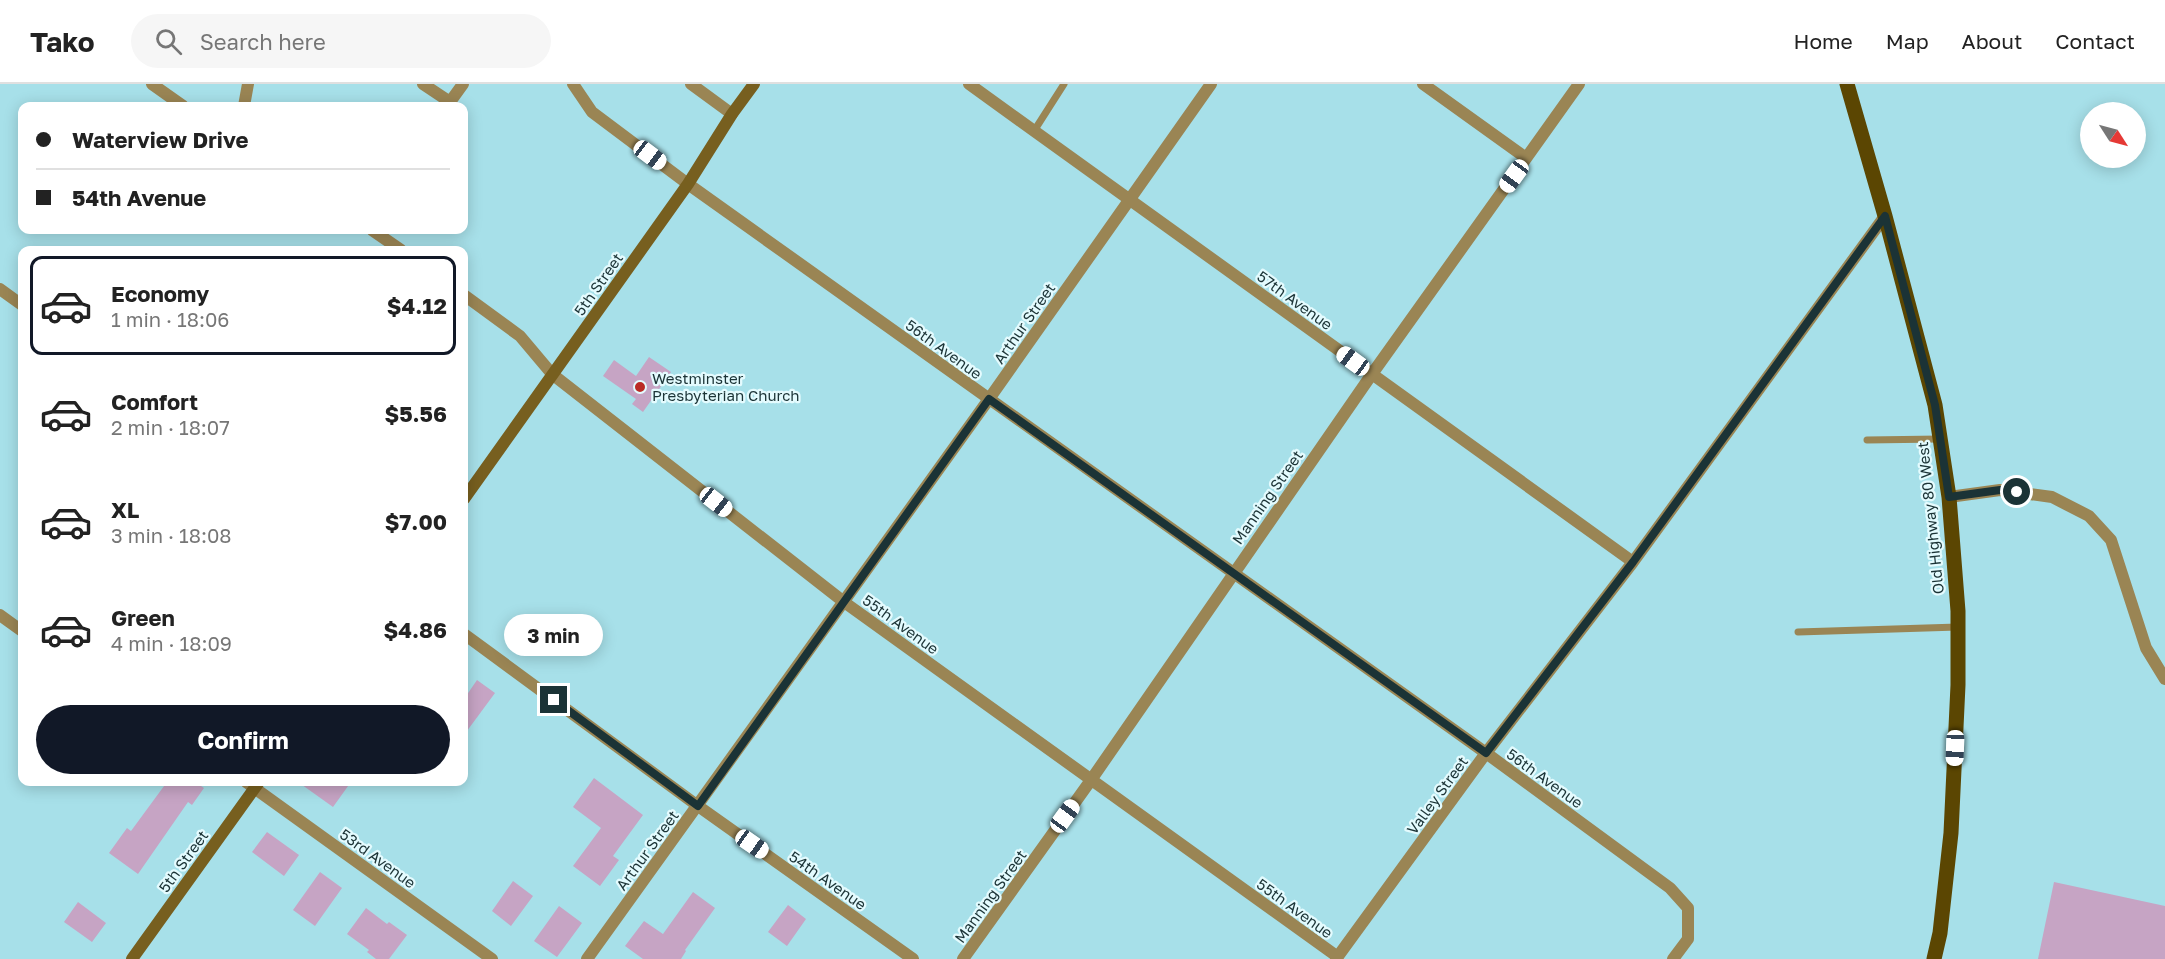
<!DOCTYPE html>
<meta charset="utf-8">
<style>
:root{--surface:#fff;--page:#f6f6f6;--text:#222;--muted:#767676;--line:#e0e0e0;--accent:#111827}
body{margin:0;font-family:"Golos Text",sans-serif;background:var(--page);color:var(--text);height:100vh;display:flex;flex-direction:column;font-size:22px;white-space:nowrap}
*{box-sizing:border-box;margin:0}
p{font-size:20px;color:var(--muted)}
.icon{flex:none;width:33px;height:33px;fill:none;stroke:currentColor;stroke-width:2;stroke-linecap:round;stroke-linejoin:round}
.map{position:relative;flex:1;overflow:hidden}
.details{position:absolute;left:18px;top:162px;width:450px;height:540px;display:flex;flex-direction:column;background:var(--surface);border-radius:12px;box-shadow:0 3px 15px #0003}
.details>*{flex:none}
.banner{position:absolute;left:18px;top:18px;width:450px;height:132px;border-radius:12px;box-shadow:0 3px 15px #0003;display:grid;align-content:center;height:132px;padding:0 18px;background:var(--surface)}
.needle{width:39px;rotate:126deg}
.fabs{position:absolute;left:2080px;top:18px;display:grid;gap:12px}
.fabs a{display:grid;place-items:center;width:66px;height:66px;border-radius:50%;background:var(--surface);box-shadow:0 3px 15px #0003;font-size:30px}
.end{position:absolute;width:27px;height:27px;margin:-14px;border:8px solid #1b3336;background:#fff;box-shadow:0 0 0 3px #fff}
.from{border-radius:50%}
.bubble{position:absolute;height:42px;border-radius:21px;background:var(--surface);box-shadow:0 3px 15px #0003;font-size:20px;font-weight:700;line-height:42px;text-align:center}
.car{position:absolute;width:18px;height:36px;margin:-18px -9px;border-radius:8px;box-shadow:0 0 4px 2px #0007;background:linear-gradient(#fff 24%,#345 0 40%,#fff 0 76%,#345 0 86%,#fff 0)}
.banner b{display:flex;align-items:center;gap:21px;height:57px;font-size:22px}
.banner b+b{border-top:2px solid var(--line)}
.banner i{width:15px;height:15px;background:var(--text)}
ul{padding:10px 0 0;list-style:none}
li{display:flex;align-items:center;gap:18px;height:99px;margin:0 12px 9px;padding:0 6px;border:3px solid transparent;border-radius:12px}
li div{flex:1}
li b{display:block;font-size:22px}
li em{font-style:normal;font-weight:700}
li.on{border-color:var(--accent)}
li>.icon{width:54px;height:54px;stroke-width:1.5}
.cta{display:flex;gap:12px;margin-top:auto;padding:12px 18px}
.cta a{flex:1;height:69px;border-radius:36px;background:var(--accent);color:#fff;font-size:24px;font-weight:700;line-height:69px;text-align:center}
header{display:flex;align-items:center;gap:36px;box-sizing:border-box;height:84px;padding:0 30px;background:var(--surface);border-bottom:2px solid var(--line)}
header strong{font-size:28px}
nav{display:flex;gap:33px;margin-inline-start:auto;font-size:21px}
.search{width:420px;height:54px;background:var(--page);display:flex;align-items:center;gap:15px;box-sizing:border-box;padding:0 21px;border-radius:33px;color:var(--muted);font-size:22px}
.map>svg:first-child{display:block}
</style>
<header>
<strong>Tako</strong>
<div class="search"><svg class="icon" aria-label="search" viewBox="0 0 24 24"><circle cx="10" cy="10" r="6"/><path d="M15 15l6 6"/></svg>Search here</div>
<nav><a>Home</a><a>Map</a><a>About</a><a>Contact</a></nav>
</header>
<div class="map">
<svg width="2165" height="875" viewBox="0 0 2165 875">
<rect width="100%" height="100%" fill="#a7e0e9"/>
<!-- building -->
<path fill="#c6a4c4" d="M649,273L671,288L643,328L632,320L636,315L603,292L614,276L636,292Z
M477,596L495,609L464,651V615Z
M594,694L643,731L613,772L619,776L600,802L573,782L601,744L573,723Z
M167,698H195L204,704L192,721L188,718L138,790L109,769L127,744L131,747Z
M298,698H351L333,723Z
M267,748L299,771L284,792L252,768Z
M320,788L342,804L315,842L293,826Z
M513,797L533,812L511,842L492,827Z
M2054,798L2165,822V875H2038Z
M693,808L715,824L685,866L686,867L681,875H643L625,862L644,837L663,850Z
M78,818L106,839L92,858L64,838Z
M788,821L806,835L787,862L768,848Z
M559,822L582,839L557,873L534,857Z
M366,824L387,840L389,838L407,851L389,875H376L367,868L369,866L347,850Z"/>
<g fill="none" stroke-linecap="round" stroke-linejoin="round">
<!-- lane -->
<path stroke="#9a8554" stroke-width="7" d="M1034,47L1064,0
M1867,356L1940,355
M1798,548L1958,543"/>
<!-- street -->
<path stroke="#9a8554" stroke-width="12" d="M152,0L183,22
M423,0L450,18L463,0
M573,0L592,28L688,100L1486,669L1670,804L1688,824V855L1673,875
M691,0L732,30
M969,0L1633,478
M1423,0L1526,74
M244,22L248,0
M372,146L401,166
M0,205L22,221
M464,211L520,252L552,290L844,518L1338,873
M1949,413L2000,406L2052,413L2089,432L2111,456L2146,564L2165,595
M0,531L22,547
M464,550L698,722L913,875
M246,698L492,875
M587,875L989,315L1211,0
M963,875L1091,696L1372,290L1579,0
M1336,875L1486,669L1633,478L1885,132"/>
<!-- secondary -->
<path stroke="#775f1f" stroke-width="12" d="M464,415L688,100L732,30L754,0
M132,875L259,698"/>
<!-- primary -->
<path stroke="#5b4602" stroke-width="15" d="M1847,0L1885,132L1935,321L1949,413L1958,527V601L1951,749L1940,849L1934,875"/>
</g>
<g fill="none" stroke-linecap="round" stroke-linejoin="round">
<!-- route -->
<path stroke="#1b3336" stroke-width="8" d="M554,616L698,722L989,315L1486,669L1633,478L1885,132L1935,321L1949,413L2000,406L2017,408"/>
</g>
<!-- markers -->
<circle fill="#ba2c25" stroke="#e4fbfe" stroke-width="2" cx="640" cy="303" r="6"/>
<g text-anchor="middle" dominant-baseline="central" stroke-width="4.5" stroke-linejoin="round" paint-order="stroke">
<!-- street labels -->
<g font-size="15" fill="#1b3336" stroke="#e4fbfe">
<text transform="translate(598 200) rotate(-55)">5th Street</text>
<text transform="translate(1295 216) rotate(36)">57th Avenue</text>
<text transform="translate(1024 239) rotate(-55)">Arthur Street</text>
<text transform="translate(944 265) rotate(36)">56th Avenue</text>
<text transform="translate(1267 413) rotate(-55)">Manning Street</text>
<text transform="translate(1930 434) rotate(-96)">Old Highway 80 West</text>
<text transform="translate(901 540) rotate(36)">55th Avenue</text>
<text transform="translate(1545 694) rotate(36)">56th Avenue</text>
<text transform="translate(1437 711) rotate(-54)">Valley Street</text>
<text transform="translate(647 766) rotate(-54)">Arthur Street</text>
<text transform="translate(378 774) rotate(36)">53rd Avenue</text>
<text transform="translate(183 777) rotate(-54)">5th Street</text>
<text transform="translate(828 796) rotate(35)">54th Avenue</text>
<text transform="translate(990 812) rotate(-54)">Manning Street</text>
<text transform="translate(1295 824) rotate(36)">55th Avenue</text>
</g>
<!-- poi labels -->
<g font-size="15" fill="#1b3336" stroke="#e4fbfe" text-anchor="start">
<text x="652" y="294">Westminster<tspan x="652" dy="17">Presbyterian Church</tspan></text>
</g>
</g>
</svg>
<div class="fabs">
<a><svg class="needle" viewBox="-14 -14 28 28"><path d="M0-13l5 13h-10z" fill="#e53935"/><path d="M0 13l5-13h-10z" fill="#767676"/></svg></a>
</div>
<i class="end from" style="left:2017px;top:408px"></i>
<i class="end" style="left:554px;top:616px"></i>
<div class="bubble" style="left:504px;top:530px;width:99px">3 min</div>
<i class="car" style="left:650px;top:71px;rotate:127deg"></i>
<i class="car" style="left:1514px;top:92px;rotate:216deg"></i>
<i class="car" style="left:1353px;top:277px;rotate:306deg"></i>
<i class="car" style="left:716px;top:418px;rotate:128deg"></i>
<i class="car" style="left:1955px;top:664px;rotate:182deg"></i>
<i class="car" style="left:1065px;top:732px;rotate:36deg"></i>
<i class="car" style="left:752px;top:760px;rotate:125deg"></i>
<div class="banner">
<b><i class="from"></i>Waterview Drive</b>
<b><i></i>54th Avenue</b>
</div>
<section class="details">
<ul>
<li class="on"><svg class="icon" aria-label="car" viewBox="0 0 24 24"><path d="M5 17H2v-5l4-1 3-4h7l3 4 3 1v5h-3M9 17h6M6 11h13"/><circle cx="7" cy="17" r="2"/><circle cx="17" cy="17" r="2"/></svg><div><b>Economy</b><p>1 min · 18:06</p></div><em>$4.12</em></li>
<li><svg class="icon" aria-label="car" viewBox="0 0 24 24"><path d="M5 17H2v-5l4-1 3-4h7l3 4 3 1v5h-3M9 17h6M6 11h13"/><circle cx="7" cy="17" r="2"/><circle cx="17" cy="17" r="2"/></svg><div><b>Comfort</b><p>2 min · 18:07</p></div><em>$5.56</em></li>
<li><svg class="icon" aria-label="car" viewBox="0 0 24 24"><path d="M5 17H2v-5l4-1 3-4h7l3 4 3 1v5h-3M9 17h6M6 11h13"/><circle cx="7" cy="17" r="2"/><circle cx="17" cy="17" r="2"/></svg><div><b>XL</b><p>3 min · 18:08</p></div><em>$7.00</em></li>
<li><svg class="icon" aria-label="car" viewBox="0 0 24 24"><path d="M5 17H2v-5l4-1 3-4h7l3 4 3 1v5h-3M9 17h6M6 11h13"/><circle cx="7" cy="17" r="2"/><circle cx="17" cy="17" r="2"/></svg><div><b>Green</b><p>4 min · 18:09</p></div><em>$4.86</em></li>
</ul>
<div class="cta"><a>Confirm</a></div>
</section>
</div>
